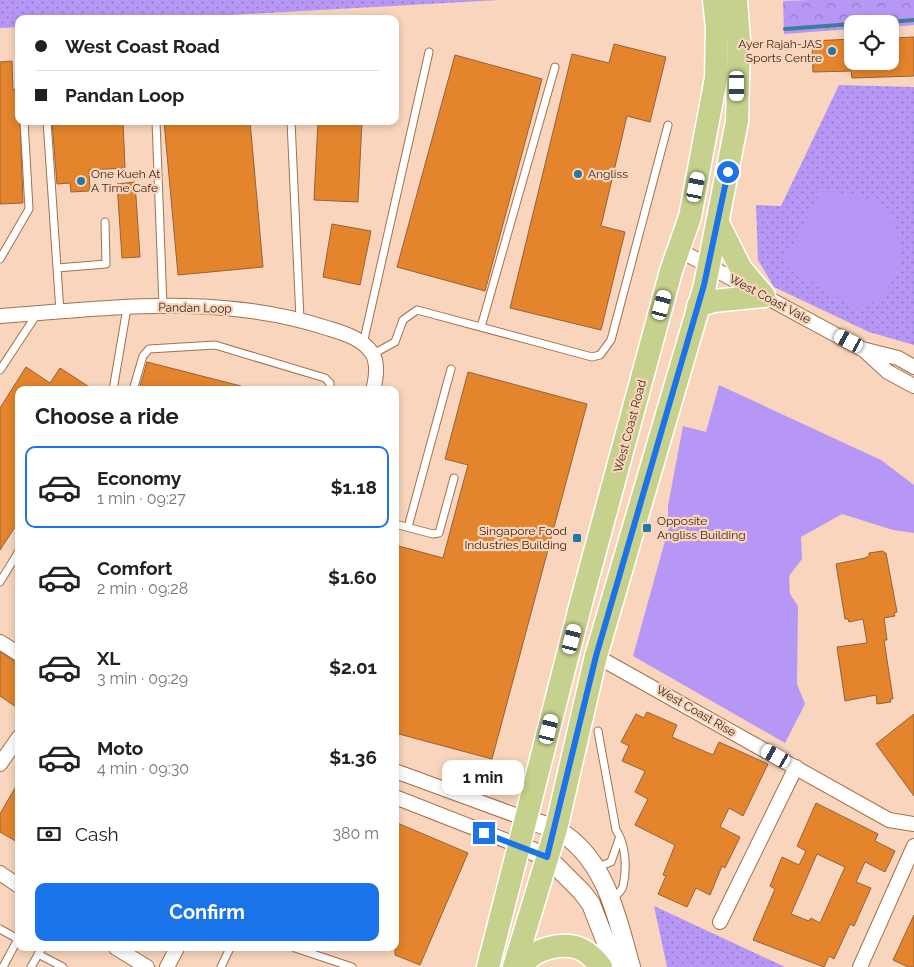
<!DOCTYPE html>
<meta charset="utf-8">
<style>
:root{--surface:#fff;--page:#f2f2f2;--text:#222;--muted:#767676;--line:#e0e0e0;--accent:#1a73e8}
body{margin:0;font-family:Raleway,sans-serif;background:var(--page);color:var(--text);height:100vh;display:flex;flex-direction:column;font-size:19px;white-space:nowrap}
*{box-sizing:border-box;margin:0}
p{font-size:16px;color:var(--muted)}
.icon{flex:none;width:28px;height:28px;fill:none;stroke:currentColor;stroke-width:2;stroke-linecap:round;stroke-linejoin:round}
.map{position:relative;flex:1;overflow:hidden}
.details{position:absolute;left:15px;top:386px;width:384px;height:565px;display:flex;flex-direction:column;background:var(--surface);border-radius:10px;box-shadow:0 2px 8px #0003}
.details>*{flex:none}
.hud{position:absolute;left:15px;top:15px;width:384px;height:110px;border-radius:10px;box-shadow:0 2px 8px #0003;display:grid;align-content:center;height:110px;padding:0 20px;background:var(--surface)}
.tools{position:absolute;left:844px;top:15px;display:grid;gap:10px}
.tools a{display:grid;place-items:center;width:55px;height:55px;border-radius:10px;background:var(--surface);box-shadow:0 2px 8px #0003;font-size:25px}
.end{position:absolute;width:22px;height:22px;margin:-11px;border:6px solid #1a73e8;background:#fff;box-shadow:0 0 0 2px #fff}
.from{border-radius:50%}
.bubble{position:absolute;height:35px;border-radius:10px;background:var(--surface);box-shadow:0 2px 8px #0003;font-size:16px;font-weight:700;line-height:35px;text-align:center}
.car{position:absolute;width:15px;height:30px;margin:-15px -8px;border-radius:6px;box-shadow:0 0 4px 1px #0007;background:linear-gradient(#fff 24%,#345 0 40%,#fff 0 76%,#345 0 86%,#fff 0)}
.hud b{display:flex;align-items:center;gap:18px;height:48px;font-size:19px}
.hud b+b{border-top:1px solid var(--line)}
.hud i{width:12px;height:12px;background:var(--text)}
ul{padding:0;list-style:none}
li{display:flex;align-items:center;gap:15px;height:82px;margin:0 10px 8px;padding:0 10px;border:2px solid transparent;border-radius:10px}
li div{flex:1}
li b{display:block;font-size:19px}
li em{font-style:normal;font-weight:700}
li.current{border-color:var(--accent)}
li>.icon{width:45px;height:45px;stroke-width:1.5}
h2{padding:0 20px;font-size:22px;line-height:60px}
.pay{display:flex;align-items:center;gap:12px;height:55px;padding:0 20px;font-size:19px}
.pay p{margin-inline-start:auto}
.action{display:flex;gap:10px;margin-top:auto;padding:10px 20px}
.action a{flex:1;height:58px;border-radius:10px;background:var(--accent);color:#fff;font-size:20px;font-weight:700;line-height:58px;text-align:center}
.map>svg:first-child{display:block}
</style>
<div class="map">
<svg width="914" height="967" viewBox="0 0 914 967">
<defs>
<pattern id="grass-dots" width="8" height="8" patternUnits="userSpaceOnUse" patternTransform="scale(1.25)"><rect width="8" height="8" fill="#b697f6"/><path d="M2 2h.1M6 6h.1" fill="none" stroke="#957bc6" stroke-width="1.8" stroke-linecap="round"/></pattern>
<pattern id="forest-crowns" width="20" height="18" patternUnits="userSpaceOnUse" patternTransform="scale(1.25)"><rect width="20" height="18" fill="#b697f6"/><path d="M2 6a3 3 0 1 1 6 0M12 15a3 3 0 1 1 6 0" fill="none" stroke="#957bc6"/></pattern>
</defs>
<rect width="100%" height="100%" fill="#f8d5bc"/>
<!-- grass -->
<path fill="url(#grass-dots)" d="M0,0H499L160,19H19V27L0,28Z
M839,85L914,87V345L869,332L774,287L758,260L756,205L781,206Z
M654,906L785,967H667Z"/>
<!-- forest -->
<path fill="url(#forest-crowns)" d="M810,0H914V25L890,27V24H852V29L784,34L783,1Z"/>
<!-- green -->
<path fill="#b697f6" d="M822,190C843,193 874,196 889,214C892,218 894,227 896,232C908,267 891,294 860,310L783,265Z
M719,385L881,460L914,485V533L893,530L842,514L801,537L802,559L789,576L790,594L798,606L797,684L805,704L785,743L633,656L668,530V506L683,426L706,432Z"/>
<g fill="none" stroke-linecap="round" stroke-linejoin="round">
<!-- stream -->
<path stroke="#407c9e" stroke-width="4" d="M863,24L914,20
M785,29L852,24"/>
</g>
<!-- building -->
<path fill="#e4842c" stroke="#94623a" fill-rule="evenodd" d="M914,37V76L852,78L851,71L813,72L812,41L852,39V61H890V38Z
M614,44L666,57L650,122L627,116L601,226L625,232L601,330L510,308L572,54L609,63Z
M455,55L542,79L485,291L397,267Z
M12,61L13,90L19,89L23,203L0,204V62Z
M52,121H123L125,168L89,170L90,191L71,192L70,183L57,184Z
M164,121H250L263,267L178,275Z
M318,121H362L358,202L314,200Z
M135,182L140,257L122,258L117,184Z
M332,224L371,231L360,285L323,277Z
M147,362L241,386V390H139Z
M26,367L50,383L60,368L94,390H19V521L0,550V408Z
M468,372L587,404L492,759L395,733V683L399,670L395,669V545L443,558L468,465L445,459Z
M883,551L884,553H886L897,612L894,613L895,616L884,618L887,640H884L893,699H890L891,702L877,704L876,695L845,701L837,647L867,643L863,619L849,622L848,619H845L836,564L865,558L869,556V553Z
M0,652L19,664V709L0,696Z
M647,712L677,725L672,737L713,755L719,742L768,764L743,816L729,808L720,827L740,837L725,868L722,866L710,895L696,888L687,907L658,894L666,876L663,875L675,845L635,825L648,799L635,792L645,771L622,761L629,746L621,742L636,714L644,718Z
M914,714V796L876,744Z
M19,781V843L0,832V814Z
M816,803L878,834L875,841L895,851L885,872L865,862L856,882L871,888L854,926L850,924L834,959L829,956L824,967L753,940L775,889L770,886L782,857L799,865L806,851L797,846ZM817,854L845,867L820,923L811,918L809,921L791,914Z
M395,822L468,853L420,965L395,955Z
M914,915V967H908L893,960Z"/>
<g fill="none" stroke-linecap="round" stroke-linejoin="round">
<!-- service casing -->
<g stroke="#a47149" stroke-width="9">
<path id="service" d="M47,121L60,312
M156,121L163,306
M291,121L300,319
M0,259L29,209L24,121
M57,268L106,264L105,222
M481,327L555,67
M363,344L429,52
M373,354L395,342L403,320L417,310L592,357L600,355L611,340L668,125
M0,370L37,314
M113,390L127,308
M133,390L143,356L149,349L215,345L325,378L330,383V390
M395,524L433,534L439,533L454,478
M408,527L451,369
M0,582L19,551
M598,731L616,830C626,844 627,869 623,886C622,891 616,895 613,899
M595,865H603L611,862L619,839
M0,929L18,939
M295,948L352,967
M38,954L63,967
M3,967L19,937
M31,967L42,948
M221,967L230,948"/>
</g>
<!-- minor casing -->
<g stroke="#a47149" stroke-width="16">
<path id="minor" d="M679,250L862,349L898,358L914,367
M0,316C109,308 221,293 327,328C343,333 362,338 372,353C378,363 376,379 373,390
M865,351L888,372L914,386
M0,642L19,654
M596,656L889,820L914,824
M0,764L19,737
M395,771L526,819
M395,797L520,846
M0,873L19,886
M720,922L796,767
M116,948L147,967
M167,967L177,948
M860,967L914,846"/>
</g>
<!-- tertiary casing -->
<g stroke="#a47149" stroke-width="20">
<path id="tertiary" d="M526,819C539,824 554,827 565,835C607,864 618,921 631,967
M520,846L547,857L582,892L591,904L605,940L613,967"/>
</g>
<!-- primary casing -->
<g stroke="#fff" stroke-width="25">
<path id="primary" d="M718,223L741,269L764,296
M698,306L713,301L764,296
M488,967L581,603L671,271L690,217L716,78L717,28L714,0
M514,967L556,829L596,656L705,285L737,121L739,40L736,0
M521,967C532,949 562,941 581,949C589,953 596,960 601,967"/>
</g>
<!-- service -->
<use href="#service" stroke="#fff" stroke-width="7"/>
<!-- minor -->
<use href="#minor" stroke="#fff" stroke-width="14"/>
<!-- tertiary -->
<use href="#tertiary" stroke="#fff" stroke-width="18"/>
<!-- primary -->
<use href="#primary" stroke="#c5d18c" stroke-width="22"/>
</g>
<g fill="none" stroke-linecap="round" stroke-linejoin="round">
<!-- route -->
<path stroke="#1a73e8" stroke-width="6" d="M484,833L547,857L596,656L704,285L728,172"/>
</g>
<!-- markers -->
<g fill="#2279a8" stroke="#f8d5bc" stroke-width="2">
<circle cx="832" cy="51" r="5"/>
<circle cx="578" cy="174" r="5"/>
<circle cx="81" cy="181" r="5"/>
<rect x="642" y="523" width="10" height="10" rx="2.5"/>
<rect x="572" y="533" width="10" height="10" rx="2.5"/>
</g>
<g text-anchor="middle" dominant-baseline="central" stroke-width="4.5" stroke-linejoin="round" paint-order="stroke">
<!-- poi labels -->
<g font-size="12" fill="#3f2918" stroke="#f8d5bc" text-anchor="start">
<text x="822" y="44" text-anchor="end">Ayer Rajah-JAS<tspan x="822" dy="14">Sports Centre</tspan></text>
<text x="91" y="174">One Kueh At<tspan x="91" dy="14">A Time Cafe</tspan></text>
<text x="588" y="174">Angliss</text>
<text x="657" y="521">Opposite<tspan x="657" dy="14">Angliss Building</tspan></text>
<text x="567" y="531" text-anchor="end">Singapore Food<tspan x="567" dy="14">Industries Building</tspan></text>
</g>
<!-- street labels -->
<g font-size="12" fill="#3f2918" stroke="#f8d5bc">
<text transform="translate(770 299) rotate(28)">West Coast Vale</text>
<text transform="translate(195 308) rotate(1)">Pandan Loop</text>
<text transform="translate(630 426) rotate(-75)">West Coast Road</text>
<text transform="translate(696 711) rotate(30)">West Coast Rise</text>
</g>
</g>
</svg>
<div class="tools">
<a><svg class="icon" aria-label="locate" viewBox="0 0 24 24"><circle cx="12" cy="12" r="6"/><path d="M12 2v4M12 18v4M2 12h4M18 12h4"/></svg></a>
</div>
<i class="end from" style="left:728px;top:172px"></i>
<i class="end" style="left:484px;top:833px"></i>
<div class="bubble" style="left:442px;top:760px;width:82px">1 min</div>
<i class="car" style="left:737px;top:86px;rotate:180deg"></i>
<i class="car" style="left:696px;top:187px;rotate:11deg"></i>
<i class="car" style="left:662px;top:305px;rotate:15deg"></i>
<i class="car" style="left:849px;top:341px;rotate:298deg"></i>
<i class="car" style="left:572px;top:639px;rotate:14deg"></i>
<i class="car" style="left:549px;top:729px;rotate:14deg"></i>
<i class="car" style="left:776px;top:756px;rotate:300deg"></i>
<div class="hud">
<b><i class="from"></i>West Coast Road</b>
<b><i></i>Pandan Loop</b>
</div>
<section class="details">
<h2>Choose a ride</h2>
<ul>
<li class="current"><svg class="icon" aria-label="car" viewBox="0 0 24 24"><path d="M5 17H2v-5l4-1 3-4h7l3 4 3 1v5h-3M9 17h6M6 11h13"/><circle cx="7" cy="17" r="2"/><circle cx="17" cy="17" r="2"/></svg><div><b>Economy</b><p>1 min · 09:27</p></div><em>$1.18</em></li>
<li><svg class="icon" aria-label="car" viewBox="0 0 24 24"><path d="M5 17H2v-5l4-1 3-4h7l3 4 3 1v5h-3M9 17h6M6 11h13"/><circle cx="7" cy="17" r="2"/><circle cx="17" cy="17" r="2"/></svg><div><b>Comfort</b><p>2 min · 09:28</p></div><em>$1.60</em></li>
<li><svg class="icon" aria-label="car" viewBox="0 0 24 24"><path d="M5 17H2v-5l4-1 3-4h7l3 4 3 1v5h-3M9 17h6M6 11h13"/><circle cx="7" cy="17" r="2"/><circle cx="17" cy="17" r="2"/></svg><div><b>XL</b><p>3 min · 09:29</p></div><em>$2.01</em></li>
<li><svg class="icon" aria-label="car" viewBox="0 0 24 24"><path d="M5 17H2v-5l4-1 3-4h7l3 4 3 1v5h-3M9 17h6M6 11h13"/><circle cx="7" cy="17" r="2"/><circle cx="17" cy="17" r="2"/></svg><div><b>Moto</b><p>4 min · 09:30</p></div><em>$1.36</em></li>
</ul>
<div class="pay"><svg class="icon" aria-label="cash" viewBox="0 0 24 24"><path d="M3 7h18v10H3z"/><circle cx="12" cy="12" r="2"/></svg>Cash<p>380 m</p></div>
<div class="action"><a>Confirm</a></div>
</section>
</div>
